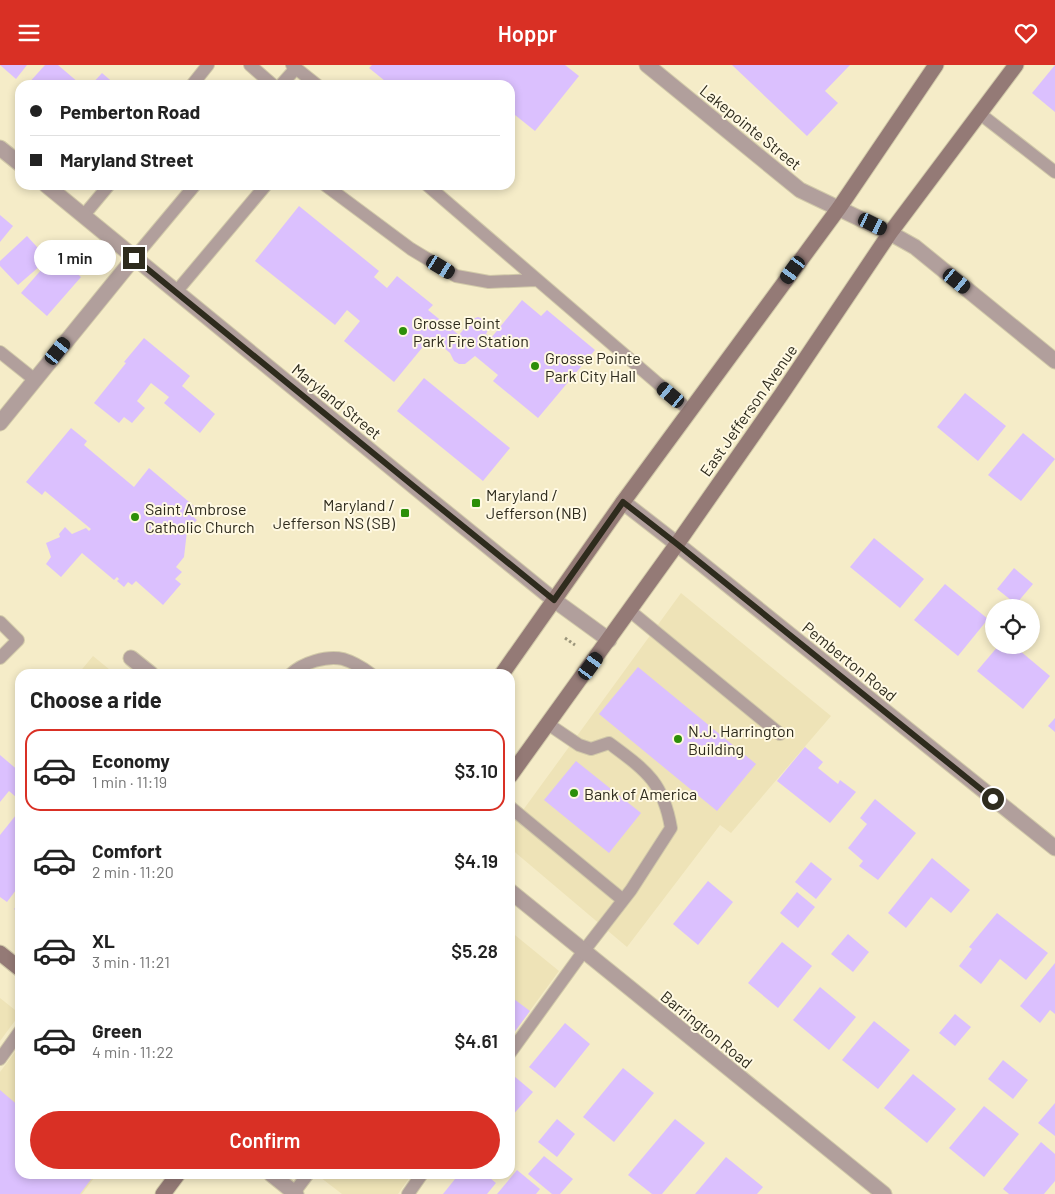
<!DOCTYPE html>
<meta charset="utf-8">
<style>
:root{--surface:#fff;--page:#f2f2f2;--text:#222;--muted:#767676;--line:#e0e0e0;--accent:#d93025}
body{margin:0;font-family:Barlow,sans-serif;background:var(--page);color:var(--text);height:100vh;display:flex;flex-direction:column;font-size:19px;white-space:nowrap}
*{box-sizing:border-box;margin:0}
p{font-size:16px;color:var(--muted)}
.icon{flex:none;width:28px;height:28px;fill:none;stroke:currentColor;stroke-width:2;stroke-linecap:round;stroke-linejoin:round}
.map{position:relative;flex:1;overflow:hidden}
.side{position:absolute;left:15px;top:604px;width:500px;height:510px;display:flex;flex-direction:column;background:var(--surface);border-radius:15px;box-shadow:0 2px 8px #0003}
.side>*{flex:none}
.top-card{position:absolute;left:15px;top:15px;width:500px;height:110px;border-radius:15px;box-shadow:0 2px 8px #0003;display:grid;align-content:center;height:110px;padding:0 15px;background:var(--surface)}
.controls{position:absolute;left:985px;top:534px;display:grid;gap:10px}
.controls a{display:grid;place-items:center;width:55px;height:55px;border-radius:50%;background:var(--surface);box-shadow:0 2px 8px #0003;font-size:25px}
.end{position:absolute;width:22px;height:22px;margin:-11px;border:6px solid #2e2b1d;background:#fff;box-shadow:0 0 0 2px #fff}
.from{border-radius:50%}
.bubble{position:absolute;height:35px;border-radius:18px;background:var(--surface);box-shadow:0 2px 8px #0003;font-size:16px;font-weight:600;line-height:35px;text-align:center}
.car{position:absolute;width:15px;height:30px;margin:-15px -8px;border-radius:6px;box-shadow:0 0 4px 1px #0007;background:linear-gradient(#222 24%,#8ab4d8 0 40%,#222 0 76%,#8ab4d8 0 86%,#222 0)}
.top-card b{display:flex;align-items:center;gap:18px;height:48px;font-size:19px}
.top-card b+b{border-top:1px solid var(--line)}
.top-card i{width:12px;height:12px;background:var(--text)}
ul{padding:0;list-style:none}
li{display:flex;align-items:center;gap:15px;height:82px;margin:0 10px 8px;padding:0 5px;border:2px solid transparent;border-radius:15px}
li div{flex:1}
li b{display:block;font-size:19px}
li em{font-style:normal;font-weight:600}
li.on{border-color:var(--accent)}
li>.icon{width:45px;height:45px;stroke-width:1.5}
h2{padding:0 15px;font-size:22px;line-height:60px}
.action{display:flex;gap:10px;margin-top:auto;padding:10px 15px}
.action a{flex:1;height:58px;border-radius:30px;background:var(--accent);color:#fff;font-size:20px;font-weight:600;line-height:58px;text-align:center}
header{display:flex;justify-content:space-between;align-items:center;height:65px;padding:0 15px;background:var(--accent);color:#fff;font-size:22px;font-weight:600}
.map>svg:first-child{display:block}
</style>
<header><svg class="icon" aria-label="menu" viewBox="0 0 24 24"><path d="M4 6h16M4 12h16M4 18h16"/></svg>Hoppr<svg class="icon" aria-label="heart" viewBox="0 0 24 24"><path d="M12 20l-8-8c-3-5 5-10 8-4 3-6 11-1 8 4z"/></svg></header>
<div class="map">
<svg width="1055" height="1129" viewBox="0 0 1055 1129">
<rect width="100%" height="100%" fill="#f5ecc8"/>
<!-- built -->
<path fill="#eee3b7" d="M681,528L831,651L731,768L720,760L627,882L510,783V763Z
M93,591L115,609H78Z
M510,866L559,906L510,973Z
M0,933L20,949L0,976Z
M20,980V1109H97L82,1129H0V1007Z
M316,1109H412L398,1129H342Z"/>
<!-- building -->
<path fill="#dbc0fe" d="M0,0H27L16,14Z
M45,0H58L79,18L77,20H27Z
M372,0H565L579,11L535,66L510,46V20H390L369,3Z
M732,0H850L825,26L838,38L807,71Z
M1055,0V47L1032,28Z
M102,8L116,20H91Z
M299,141L379,206L374,212L387,223L397,211L433,240L428,245L459,270L472,254L478,252L486,255L489,263L486,269L491,273L522,235L541,251L547,245L595,285L538,353L493,316L498,310L475,291L465,299H459L454,296L450,288L431,272L394,317L344,276L360,256L347,245L335,260L255,196Z
M0,150L13,161L0,177Z
M27,171L48,194L18,220L0,201V196Z
M55,189L81,212L47,251L21,228Z
M144,273L190,311L182,321L215,349L200,368L164,338L169,332L151,318L137,336L145,343L132,358L124,352L119,358L94,338L126,298L124,297Z
M424,313L510,383L483,416L397,346Z
M965,328L1006,361L978,396L937,362Z
M71,363L87,376L84,380L134,422L149,403L195,442L190,449L197,455L187,466L184,492L176,502L182,507L175,514L181,519L163,540L136,516L132,520L128,517L124,522L117,516L119,514L117,512L114,515L82,488L61,512L46,499L51,492L46,478L60,472L59,469L65,462L72,469L86,463L89,466L91,464L45,426L42,430L26,417Z
M1023,368L1055,394L1021,436L988,410Z
M874,473L924,514L900,543L850,502Z
M1014,503L1033,519L1016,539L997,524Z
M945,519L988,554L958,591L914,555Z
M999,580H1013L1050,611L1023,644L977,606Z
M638,602L756,699L717,746L599,649Z
M1055,653V667L1048,661Z
M805,682L823,697L818,703L838,719L840,715L856,727L830,758L777,716Z
M0,690L20,707V727L16,732L9,726L0,737Z
M576,696L641,748L609,788L544,735Z
M875,734L916,768L878,815L859,801L863,796L848,783L867,759L860,753Z
M20,745V815L16,820L19,821L7,837L0,832V770Z
M932,793L970,825L951,848L931,832L906,863L888,848Z
M811,797L832,814L816,834L795,817Z
M708,816L733,837L698,880L673,859Z
M797,827L815,842L798,863L780,848Z
M20,837V849L14,844Z
M997,848L1048,888L1026,915L1000,894L981,919L959,901L972,884L969,882Z
M848,869L869,887L853,907L831,889Z
M782,877L812,901L778,943L748,918Z
M1055,898V949L1050,945L1040,958L1020,941Z
M820,922L856,952L829,985L793,955Z
M510,931L530,946L510,973Z
M955,949L971,962L955,981L939,968Z
M874,956L910,985L878,1024L842,995Z
M565,958L590,979L555,1023L529,1002Z
M1003,995L1028,1015L1013,1034L988,1014Z
M623,1003L654,1028L614,1077L583,1052Z
M913,1009L956,1044L927,1078L884,1043Z
M514,1011L533,1027L511,1052L510,1051V1016Z
M0,1025L20,1042V1109H95L80,1129H0Z
M1055,1038V1071L1038,1058Z
M984,1041L1019,1069L984,1112L949,1083Z
M557,1054L575,1069L557,1092L538,1077Z
M675,1054L705,1078L662,1129H652L628,1110Z
M1041,1077L1055,1089V1116L1044,1129H1009L1003,1124Z
M544,1091L573,1114L560,1129H552L528,1109Z
M726,1092L763,1122L757,1129H695Z
M517,1105L540,1124L536,1129H497Z
M459,1109H485L496,1118L487,1129H443Z"/>
<g fill="none" stroke-linecap="round" stroke-linejoin="round">
<!-- lane casing -->
<g stroke="#d1c9a9" stroke-width="14">
<path id="lane" d="M250,0L273,20
M292,0L317,20
M192,20L208,0
M281,20L296,3
M979,48L1055,107
M325,120L411,184L456,211L489,217L536,215
M427,120L690,346
M84,150L109,120
M134,193L195,120
M176,227L266,120
M0,287L35,315
M630,546L780,669
M0,557L18,575L0,593
M291,609C302,598 327,590 343,594C353,597 363,603 371,609
M510,742L623,835
M510,988L583,887L631,825L671,763C663,716 645,705 609,678L591,684L579,680L548,659
M0,994L20,966
M293,1129L308,1109
M408,1129L422,1109"/>
</g>
<!-- street casing -->
<g stroke="#d1c9a9" stroke-width="17">
<path id="street" d="M647,0L800,125L890,168L915,182L1055,296
M0,83L20,99
M46,120L422,428L554,535L609,575
M0,358L134,193
M623,437L677,479L1055,783
M131,593L151,609
M510,826L884,1129
M271,1109L296,1129"/>
</g>
<!-- secondary casing -->
<g stroke="#d1c9a9" stroke-width="17">
<path id="secondary" d="M502,609L623,437L839,143L936,0
M510,711L677,479L781,330L890,168L1016,0
M0,888L20,904
M163,1129L178,1109"/>
</g>
<!-- path -->
<path stroke="#9b957b" stroke-width="3" stroke-dasharray="2.5 2.5" stroke-linecap="butt" d="M565,573L575,580"/>
<!-- lane -->
<use href="#lane" stroke="#b19f9c" stroke-width="12"/>
<!-- street -->
<use href="#street" stroke="#b19f9c" stroke-width="15"/>
<!-- secondary -->
<use href="#secondary" stroke="#947a76" stroke-width="15"/>
</g>
<g fill="none" stroke-linecap="round" stroke-linejoin="round">
<!-- route -->
<path stroke="#2e2b1d" stroke-width="6" d="M134,193L422,428L554,535L623,437L677,479L993,734"/>
</g>
<!-- markers -->
<g fill="#2c8f09" stroke="#fff9e3" stroke-width="2">
<circle cx="403" cy="266" r="5"/>
<circle cx="535" cy="301" r="5"/>
<rect x="471" y="433" width="10" height="10" rx="2.5"/>
<rect x="400" y="443" width="10" height="10" rx="2.5"/>
<circle cx="135" cy="452" r="5"/>
<circle cx="678" cy="674" r="5"/>
<circle cx="574" cy="728" r="5"/>
</g>
<g text-anchor="middle" dominant-baseline="central" stroke-width="4" stroke-linejoin="round" paint-order="stroke">
<!-- street labels -->
<g font-size="16" fill="#2e2b1d" stroke="#fff9e3">
<text transform="translate(751 62) rotate(39)">Lakepointe Street</text>
<text transform="translate(337 336) rotate(39)">Maryland Street</text>
<text transform="translate(748 345) rotate(-55)">East Jefferson Avenue</text>
<text transform="translate(850 596) rotate(39)">Pemberton Road</text>
<text transform="translate(707 964) rotate(39)">Barrington Road</text>
</g>
<!-- poi labels -->
<g font-size="16" fill="#2e2b1d" stroke="#fff9e3" text-anchor="start">
<text x="413" y="257">Grosse Point<tspan x="413" dy="18">Park Fire Station</tspan></text>
<text x="545" y="292">Grosse Pointe<tspan x="545" dy="18">Park City Hall</tspan></text>
<text x="486" y="429">Maryland /<tspan x="486" dy="18">Jefferson (NB)</tspan></text>
<text x="395" y="439" text-anchor="end">Maryland /<tspan x="395" dy="18">Jefferson NS (SB)</tspan></text>
<text x="145" y="443">Saint Ambrose<tspan x="145" dy="18">Catholic Church</tspan></text>
<text x="688" y="665">N.J. Harrington<tspan x="688" dy="18">Building</tspan></text>
<text x="584" y="728">Bank of America</text>
</g>
</g>
</svg>
<div class="controls">
<a><svg class="icon" aria-label="locate" viewBox="0 0 24 24"><circle cx="12" cy="12" r="6"/><path d="M12 2v4M12 18v4M2 12h4M18 12h4"/></svg></a>
</div>
<i class="end from" style="left:993px;top:734px"></i>
<i class="end" style="left:134px;top:193px"></i>
<div class="bubble" style="left:34px;top:175px;width:82px">1 min</div>
<i class="car" style="left:873px;top:159px;rotate:116deg"></i>
<i class="car" style="left:441px;top:202px;rotate:121deg"></i>
<i class="car" style="left:793px;top:205px;rotate:216deg"></i>
<i class="car" style="left:957px;top:216px;rotate:129deg"></i>
<i class="car" style="left:58px;top:286px;rotate:39deg"></i>
<i class="car" style="left:671px;top:330px;rotate:310deg"></i>
<i class="car" style="left:591px;top:601px;rotate:36deg"></i>
<div class="top-card">
<b><i class="from"></i>Pemberton Road</b>
<b><i></i>Maryland Street</b>
</div>
<section class="side">
<h2>Choose a ride</h2>
<ul>
<li class="on"><svg class="icon" aria-label="car" viewBox="0 0 24 24"><path d="M5 17H2v-5l4-1 3-4h7l3 4 3 1v5h-3M9 17h6M6 11h13"/><circle cx="7" cy="17" r="2"/><circle cx="17" cy="17" r="2"/></svg><div><b>Economy</b><p>1 min · 11:19</p></div><em>$3.10</em></li>
<li><svg class="icon" aria-label="car" viewBox="0 0 24 24"><path d="M5 17H2v-5l4-1 3-4h7l3 4 3 1v5h-3M9 17h6M6 11h13"/><circle cx="7" cy="17" r="2"/><circle cx="17" cy="17" r="2"/></svg><div><b>Comfort</b><p>2 min · 11:20</p></div><em>$4.19</em></li>
<li><svg class="icon" aria-label="car" viewBox="0 0 24 24"><path d="M5 17H2v-5l4-1 3-4h7l3 4 3 1v5h-3M9 17h6M6 11h13"/><circle cx="7" cy="17" r="2"/><circle cx="17" cy="17" r="2"/></svg><div><b>XL</b><p>3 min · 11:21</p></div><em>$5.28</em></li>
<li><svg class="icon" aria-label="car" viewBox="0 0 24 24"><path d="M5 17H2v-5l4-1 3-4h7l3 4 3 1v5h-3M9 17h6M6 11h13"/><circle cx="7" cy="17" r="2"/><circle cx="17" cy="17" r="2"/></svg><div><b>Green</b><p>4 min · 11:22</p></div><em>$4.61</em></li>
</ul>
<div class="action"><a>Confirm</a></div>
</section>
</div>
